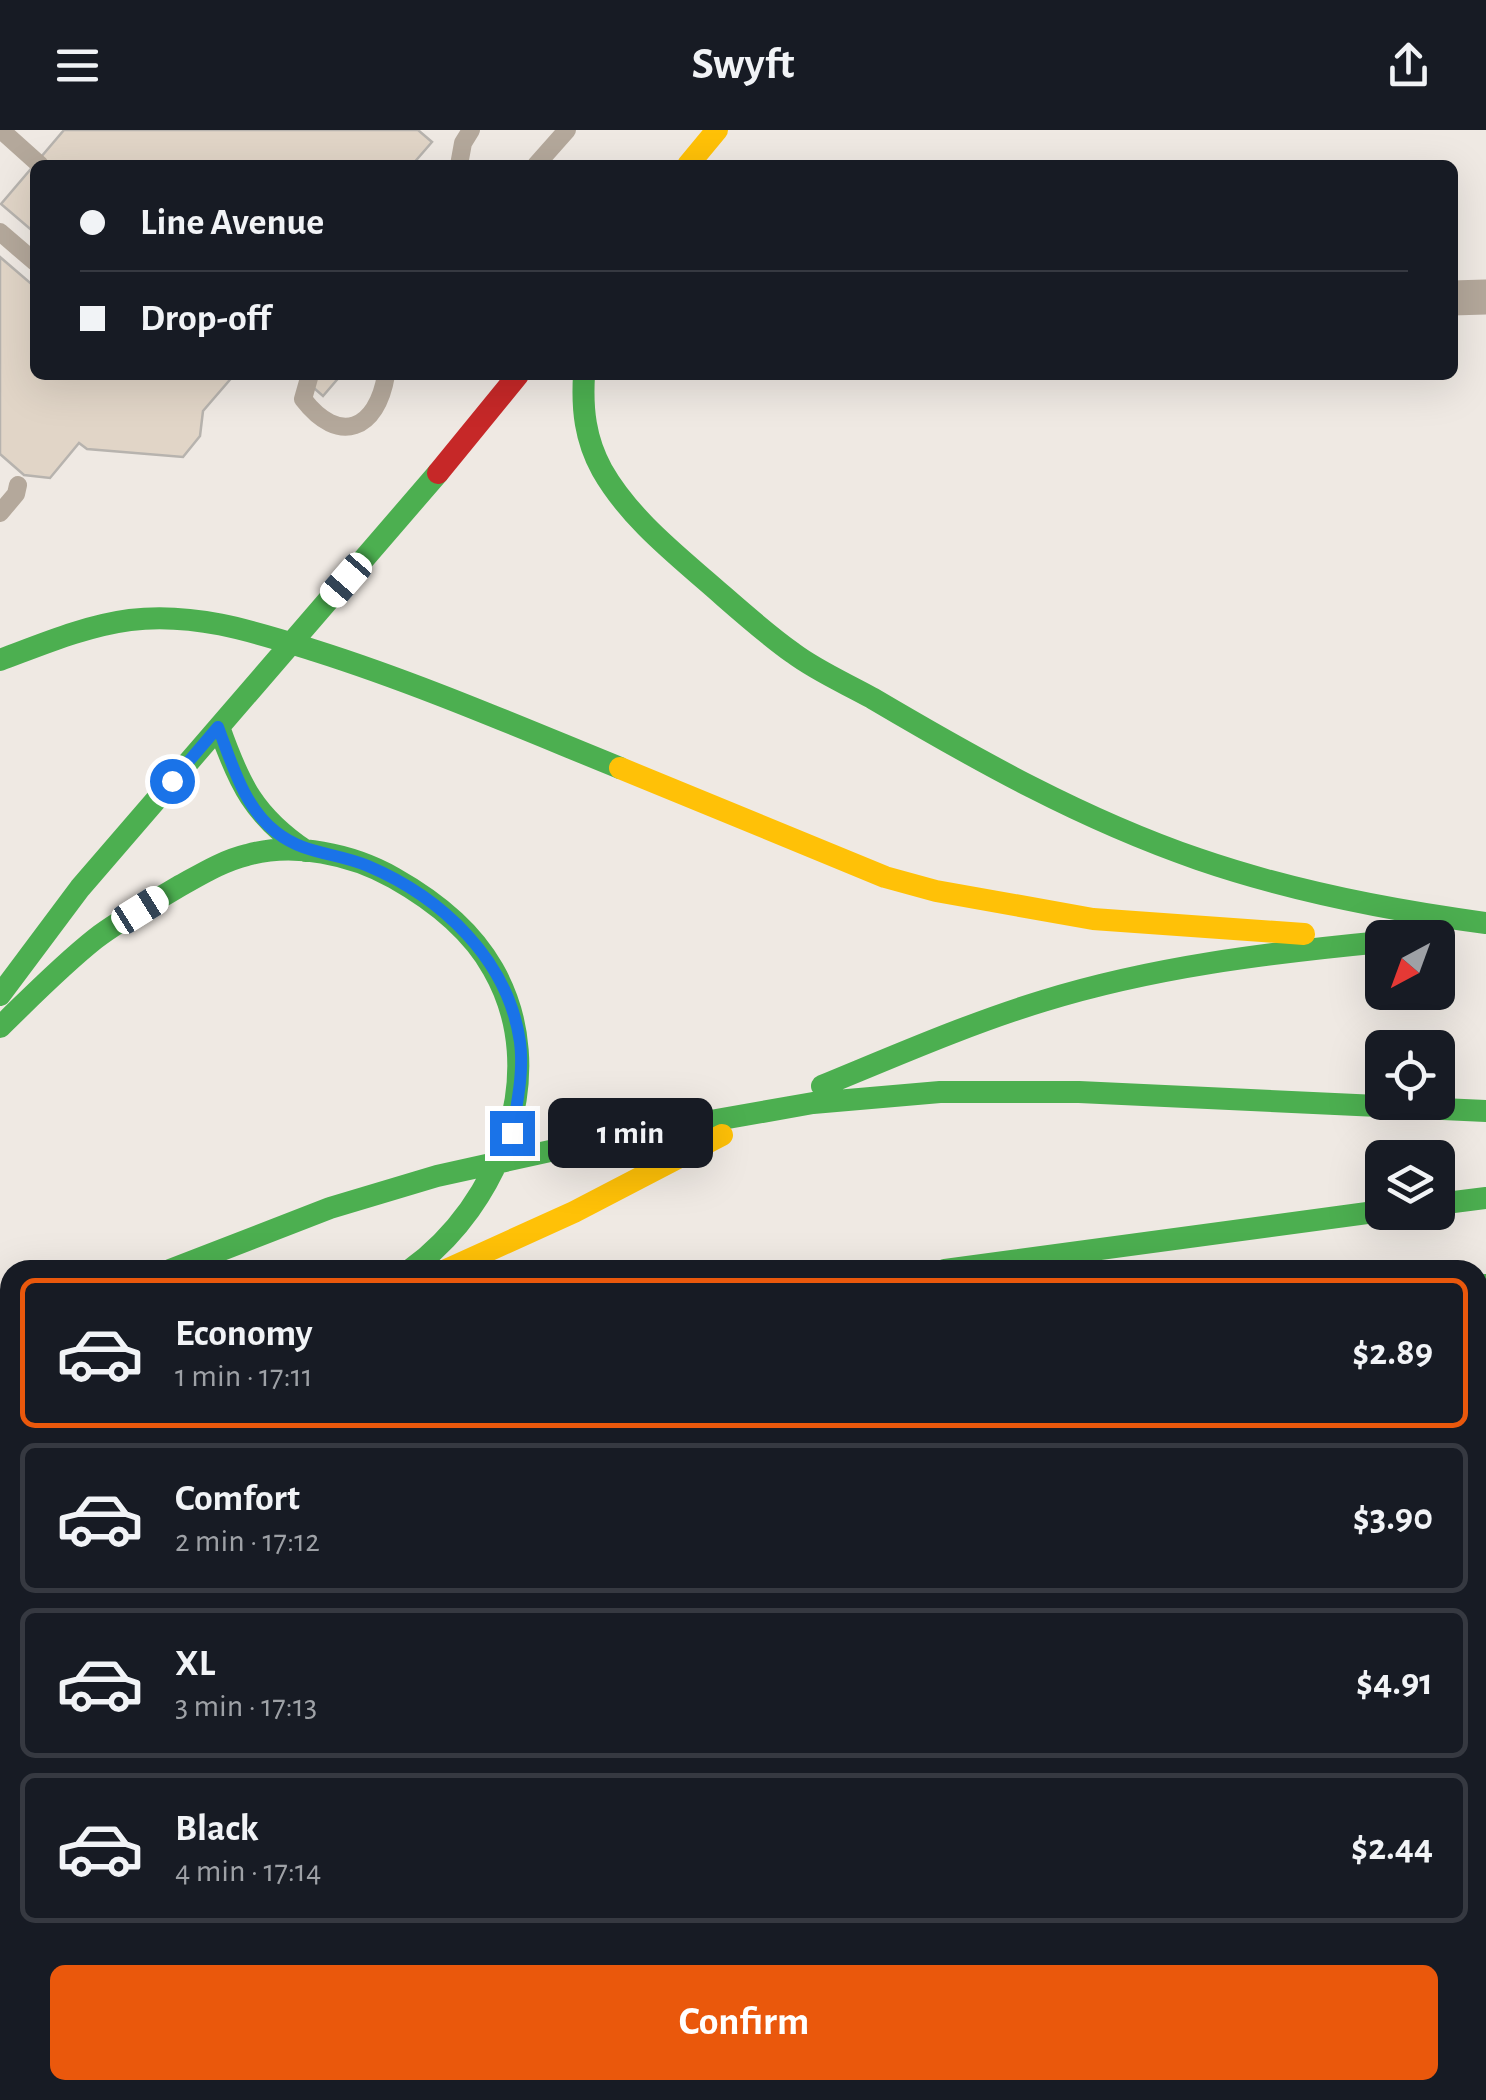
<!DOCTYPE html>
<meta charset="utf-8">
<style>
:root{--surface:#171b24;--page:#20242c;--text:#f1f3f6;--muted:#9ea1a6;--line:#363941;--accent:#ea580c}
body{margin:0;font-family:"Alegreya Sans",sans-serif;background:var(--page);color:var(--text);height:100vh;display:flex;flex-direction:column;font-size:38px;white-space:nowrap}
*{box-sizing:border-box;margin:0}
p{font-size:32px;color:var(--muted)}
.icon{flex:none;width:55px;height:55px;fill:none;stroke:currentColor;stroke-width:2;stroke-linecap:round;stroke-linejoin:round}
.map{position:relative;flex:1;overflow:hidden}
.drawer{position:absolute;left:0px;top:1130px;width:1488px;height:840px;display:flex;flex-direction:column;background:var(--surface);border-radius:30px 30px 0 0;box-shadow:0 10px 40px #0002}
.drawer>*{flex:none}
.hud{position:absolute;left:30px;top:30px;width:1428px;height:220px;border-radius:15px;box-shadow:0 10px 40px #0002;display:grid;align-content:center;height:220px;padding:0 50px;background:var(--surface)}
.needle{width:65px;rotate:221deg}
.fabs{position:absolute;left:1365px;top:790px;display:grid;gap:20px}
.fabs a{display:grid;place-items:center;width:90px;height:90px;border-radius:15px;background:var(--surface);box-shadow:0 10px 40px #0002;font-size:50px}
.end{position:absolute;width:45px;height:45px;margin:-22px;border:12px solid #1a73e8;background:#fff;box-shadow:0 0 0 5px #fff}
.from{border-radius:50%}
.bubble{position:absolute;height:70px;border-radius:15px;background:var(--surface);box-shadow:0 10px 40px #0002;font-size:32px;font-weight:600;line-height:70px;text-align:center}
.car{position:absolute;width:30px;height:60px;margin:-30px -15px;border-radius:12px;box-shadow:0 0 8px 2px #0007;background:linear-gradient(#fff 24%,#345 0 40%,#fff 0 76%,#345 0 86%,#fff 0)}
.hud b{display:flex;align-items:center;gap:35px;height:95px;font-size:38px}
.hud b+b{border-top:2px solid var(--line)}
.hud i{width:25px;height:25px;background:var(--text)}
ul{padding:18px 0 0;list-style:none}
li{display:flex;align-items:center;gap:30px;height:150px;margin:0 20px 15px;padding:0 30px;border:5px solid var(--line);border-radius:15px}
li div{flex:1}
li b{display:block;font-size:38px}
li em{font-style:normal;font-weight:600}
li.current{border-color:var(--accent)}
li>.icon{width:90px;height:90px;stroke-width:1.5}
.primary-button{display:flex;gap:20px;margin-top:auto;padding:20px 50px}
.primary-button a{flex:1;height:115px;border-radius:15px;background:var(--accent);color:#fff;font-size:40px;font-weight:600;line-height:115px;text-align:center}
header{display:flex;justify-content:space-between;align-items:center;height:130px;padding:0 50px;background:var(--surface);font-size:45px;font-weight:600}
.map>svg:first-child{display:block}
</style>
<header><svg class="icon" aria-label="menu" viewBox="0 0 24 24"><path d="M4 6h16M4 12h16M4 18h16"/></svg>Swyft<svg class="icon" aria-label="share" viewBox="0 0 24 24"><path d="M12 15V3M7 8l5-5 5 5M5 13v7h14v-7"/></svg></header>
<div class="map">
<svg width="1486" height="1970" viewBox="0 0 1486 1970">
<rect width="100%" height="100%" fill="#efe9e3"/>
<!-- green -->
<path fill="#f4dec4" d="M0,1948H10V1960H894V1970H0Z"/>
<!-- building -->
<path fill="#e1d5c7" stroke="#b7b3ae" stroke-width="2.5" d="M64,0H418L432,12L412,35H35V103L1,74Z
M0,127L35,157V245H234L203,281L200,306L183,327L87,319L79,313L50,348L24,345L0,324Z
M299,245H341L323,266Z"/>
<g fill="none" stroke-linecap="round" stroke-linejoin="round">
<!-- lane -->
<path stroke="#b4a89b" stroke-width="18" d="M1,0L40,35
M459,35L463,13L471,0
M536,35L567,0
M0,102L35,132
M309,248L303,269C339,316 377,300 386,245
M0,383L16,364L18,355"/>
<!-- street -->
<path stroke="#b4a89b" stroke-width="35" d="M1452,168L1486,167
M925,1970V1960
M1248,1970L1249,1960
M1480,1970L1486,1575"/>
<!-- fast -->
<path stroke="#4caf50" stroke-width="22" d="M584,245C582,279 585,309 602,340C627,384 668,418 705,450C734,475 762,501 793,523C817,541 845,553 872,568C977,630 1082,689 1198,729C1291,761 1388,780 1486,793
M0,530C43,514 85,496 130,490C195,482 255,502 316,521C420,554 519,597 620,638
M219,597C239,654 254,686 306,721
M0,865L80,758L438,343
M0,897C31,867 61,836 95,809C121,789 150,774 178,757C200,745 222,731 247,725C294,712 352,724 394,748C433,770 470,798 493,839C552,942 501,1074 410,1140
M822,956C895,926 968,894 1043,871C1153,837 1268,823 1382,812
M1438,1074L1486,1068
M170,1140L330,1078L437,1046L591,1012L813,973L940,962H1079L1486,981
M945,1140L1382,1081
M1478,1156L1486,1155
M0,1203L10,1199
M0,1382L10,1379
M0,1457L10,1453
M0,1497L10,1493
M0,1734L10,1732
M0,1911L10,1910
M1478,1911H1486"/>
<!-- slow -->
<path stroke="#ffc107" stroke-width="22" d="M688,35L717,0
M620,638L885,747L936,761L1093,789L1304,804
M446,1140L574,1082L722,1005
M0,1331L10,1327
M0,1785L10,1775"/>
<!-- jam -->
<path stroke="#c62828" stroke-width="22" d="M438,343L518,245"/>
</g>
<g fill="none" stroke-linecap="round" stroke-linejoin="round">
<!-- route -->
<path stroke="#1a73e8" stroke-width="12" d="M172,651L218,597C232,634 244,677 276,702C305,725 335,722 368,736C441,767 508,829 520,912C524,942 517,973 512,1003"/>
</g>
</svg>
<div class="fabs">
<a><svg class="needle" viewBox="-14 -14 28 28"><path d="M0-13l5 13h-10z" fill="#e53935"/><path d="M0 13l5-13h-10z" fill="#9ea1a6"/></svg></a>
<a><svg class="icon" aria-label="locate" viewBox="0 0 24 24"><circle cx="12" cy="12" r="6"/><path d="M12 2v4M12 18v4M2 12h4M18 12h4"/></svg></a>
<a><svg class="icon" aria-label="layers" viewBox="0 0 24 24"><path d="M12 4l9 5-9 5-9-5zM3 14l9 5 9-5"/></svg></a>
</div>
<i class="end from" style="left:172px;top:651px"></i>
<i class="end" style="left:512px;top:1003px"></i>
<div class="bubble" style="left:548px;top:968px;width:165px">1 min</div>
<i class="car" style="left:346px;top:450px;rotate:221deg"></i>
<i class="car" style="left:140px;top:780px;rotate:58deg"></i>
<div class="hud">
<b><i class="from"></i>Line Avenue</b>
<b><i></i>Drop-off</b>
</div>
<section class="drawer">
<ul>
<li class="current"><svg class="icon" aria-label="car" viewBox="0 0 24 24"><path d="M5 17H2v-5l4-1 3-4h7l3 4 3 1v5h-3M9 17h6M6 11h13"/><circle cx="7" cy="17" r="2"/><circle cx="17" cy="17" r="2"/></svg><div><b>Economy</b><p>1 min · 17:11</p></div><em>$2.89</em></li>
<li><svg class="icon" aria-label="car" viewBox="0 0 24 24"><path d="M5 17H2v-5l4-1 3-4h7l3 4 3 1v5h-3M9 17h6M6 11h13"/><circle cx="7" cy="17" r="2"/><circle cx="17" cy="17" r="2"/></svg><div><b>Comfort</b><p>2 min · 17:12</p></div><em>$3.90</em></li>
<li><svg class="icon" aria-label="car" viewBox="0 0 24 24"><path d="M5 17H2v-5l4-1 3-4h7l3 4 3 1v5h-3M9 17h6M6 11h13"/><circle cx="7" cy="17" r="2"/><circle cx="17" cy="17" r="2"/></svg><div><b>XL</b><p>3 min · 17:13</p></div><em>$4.91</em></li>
<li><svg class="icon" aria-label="car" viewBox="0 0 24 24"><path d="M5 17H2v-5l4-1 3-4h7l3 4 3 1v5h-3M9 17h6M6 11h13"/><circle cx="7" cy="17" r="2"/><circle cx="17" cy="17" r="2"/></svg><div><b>Black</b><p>4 min · 17:14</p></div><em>$2.44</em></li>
</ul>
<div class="primary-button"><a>Confirm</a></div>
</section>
</div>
